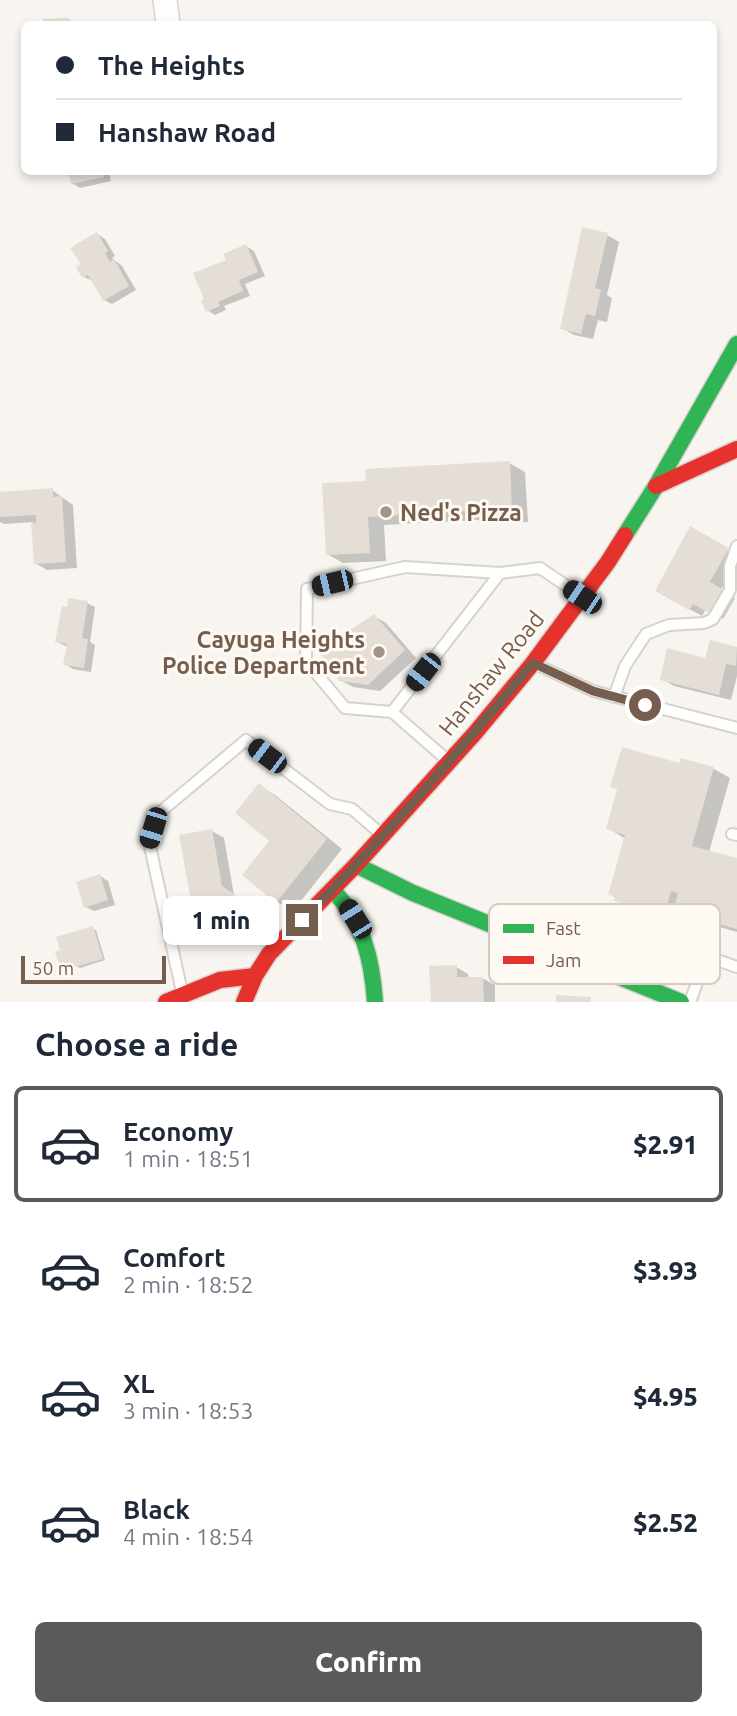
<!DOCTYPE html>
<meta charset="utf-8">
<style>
:root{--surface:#fff;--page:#f2f2f3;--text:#1f2937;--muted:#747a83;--line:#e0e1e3;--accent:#5b595b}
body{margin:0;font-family:Ubuntu,sans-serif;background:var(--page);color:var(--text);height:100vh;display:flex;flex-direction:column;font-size:26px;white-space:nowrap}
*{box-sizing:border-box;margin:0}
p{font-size:23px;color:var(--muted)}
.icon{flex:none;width:38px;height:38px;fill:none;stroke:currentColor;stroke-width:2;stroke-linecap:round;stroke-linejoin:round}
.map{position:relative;height:1002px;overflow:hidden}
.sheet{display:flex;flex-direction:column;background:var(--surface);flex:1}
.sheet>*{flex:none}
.guide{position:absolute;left:21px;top:21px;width:696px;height:154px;border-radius:10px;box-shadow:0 4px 10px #0003;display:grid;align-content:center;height:154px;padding:0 35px;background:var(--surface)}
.scale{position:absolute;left:21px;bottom:18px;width:145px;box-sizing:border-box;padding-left:7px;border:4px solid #765e4f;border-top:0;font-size:19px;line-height:24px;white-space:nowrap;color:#765e4f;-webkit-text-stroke:5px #fefaf3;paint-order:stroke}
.end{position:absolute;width:32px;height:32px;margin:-16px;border:9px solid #765e4f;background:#fff;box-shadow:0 0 0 4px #fff}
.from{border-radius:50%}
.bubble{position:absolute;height:49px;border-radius:10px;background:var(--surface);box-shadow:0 4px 10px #0003;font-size:23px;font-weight:800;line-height:49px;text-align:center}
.car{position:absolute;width:21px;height:42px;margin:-21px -10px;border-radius:9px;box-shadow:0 0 5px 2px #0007;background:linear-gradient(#222 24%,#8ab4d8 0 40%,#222 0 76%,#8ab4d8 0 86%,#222 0)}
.guide b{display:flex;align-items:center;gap:24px;height:66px;font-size:26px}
.guide b+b{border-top:2px solid var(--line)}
.guide i{width:18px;height:18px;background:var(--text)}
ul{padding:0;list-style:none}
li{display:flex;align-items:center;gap:21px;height:116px;margin:0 14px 10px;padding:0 21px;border:4px solid transparent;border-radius:10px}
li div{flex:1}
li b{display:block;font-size:26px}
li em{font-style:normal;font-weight:800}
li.current{border-color:var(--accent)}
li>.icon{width:63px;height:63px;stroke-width:1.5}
h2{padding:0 35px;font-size:32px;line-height:84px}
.button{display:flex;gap:14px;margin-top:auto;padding:14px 35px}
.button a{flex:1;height:80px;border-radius:10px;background:var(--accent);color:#fff;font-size:28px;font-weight:800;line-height:80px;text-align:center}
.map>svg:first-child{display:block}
</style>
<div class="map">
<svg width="737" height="1002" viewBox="0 0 737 1002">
<rect width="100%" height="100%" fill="#f8f5f0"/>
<!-- shadow -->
<path fill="#0003" d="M45,20H69L77,24H45Z
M70,172H109L111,181L80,188L72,183Z
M274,172H305V174H279Z
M97,234L105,239L115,256L112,258L122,266L136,290L112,304L104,300L93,281L84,277L83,264Z
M607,235L619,242L607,295L612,298L607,322L598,320L593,339L574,335L562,328Z
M246,246L254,251L265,276L245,284L250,296L224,306L226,310L215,315L207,310L228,261Z
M509,463L525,472L528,522L485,524L478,520L384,525L386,561L343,563L327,554L367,483Z
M52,490L73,505L77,568L47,570L35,563L33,522L4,524L0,522V494Z
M691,529L737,555V561L721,590L735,598L723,619L706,609L702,616L657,591Z
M87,603L95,607L90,642L95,645L91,672L73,669L65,664L68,647L57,642Z
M374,616L386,623L416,658L380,691L353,687L340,680Z
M711,643L737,649V676L731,700L674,686L662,679L706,660Z
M682,760L714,769L730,778L709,852L737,860V932L691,919L683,915L681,923L632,909L610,894L624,838L608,828L619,790L612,787L680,765Z
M259,786L275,795L342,849L293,911L277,902L271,841Z
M212,831L224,838L234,895L256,910L237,939L195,911Z
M100,876L108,881L115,905L94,911L86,907Z
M92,928L96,930L105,960L80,968L76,966L65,969L61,967Z
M456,967L468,974L469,979L482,978L495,985V1002H432Z"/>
<!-- building -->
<path fill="#e5ded7" d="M69,18V24H43V19Z
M68,172H102L104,177L71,184Z
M582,227L608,233L595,288L601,290L595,316L586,314L581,334L560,329Z
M97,232L108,251L105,253L110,262L114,259L129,286L103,301L88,275L82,278L76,267L81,264L70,248Z
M246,244L258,272L239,280L243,291L218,302L220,306L206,312L201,300L204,299L193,273L226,260L223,254Z
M510,461L512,513L467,516V511L368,517L370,553L326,555L322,483L366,481L365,469Z
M53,488V497L62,496L66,562L34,564L31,523H36V515L0,517V492Z
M690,526L729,548L710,582L724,590L711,614L693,604L689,610L655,591Z
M68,598L88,601L82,638L88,639L84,668L63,665L67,644L55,642L62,606L67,607Z
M374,614L405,650L368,685L339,681L319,651Z
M710,640L737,647L736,666L726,664L719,695L660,680L667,648L705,658Z
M622,747L679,763L681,758L714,767L692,846L737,858V929L673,911L678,893L671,891L665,915L614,901L615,896L608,895L625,835L606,829L617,789L610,787Z
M259,783L327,839L276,903L242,875L269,841L235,813Z
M212,829L222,886L245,902L224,933L193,912L179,835Z
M100,874L108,900L84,908L76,882Z
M93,926L103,959L75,967L74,964L60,968L55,952L60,950L56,937Z
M457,965V977H483L484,1002H431L429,966Z
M556,995L591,997V1002H556Z"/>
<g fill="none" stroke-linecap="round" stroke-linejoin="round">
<!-- lane casing -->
<g stroke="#d8d2cd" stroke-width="14">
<path id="lane" d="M535,664L593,691L737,728
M614,697L625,666L646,634L669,625L704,623L713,619L730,590V566L737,546
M392,712L500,573
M446,759L392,712L345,708L306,661L307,589L405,567L500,573L540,568L580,595
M732,834L737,835
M659,940L737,967
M182,992L149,842L158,814L246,740L330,804L352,809L380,833
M690,1002L706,958"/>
</g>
<!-- street casing -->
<g stroke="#d8d2cd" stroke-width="26">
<path id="street" d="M165,0L168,24"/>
</g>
<!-- fast casing -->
<g stroke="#d8d2cd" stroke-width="19">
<path id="fast" d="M625,535L656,486L737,344
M356,865L413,893L681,1002
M333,890C363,923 372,958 375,1002"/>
</g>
<!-- jam casing -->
<g stroke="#d8d2cd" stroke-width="19">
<path id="jam" d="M656,486L737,449
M166,1002L220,980L255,976
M244,1002L255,976L269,954L356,865L475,733L533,663L608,562L625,535"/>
</g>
<!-- lane -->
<use href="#lane" stroke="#fefefd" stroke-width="10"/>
<!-- street -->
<use href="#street" stroke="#fefefd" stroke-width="23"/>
<!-- fast -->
<use href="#fast" stroke="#30b455" stroke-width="16"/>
<!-- jam -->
<use href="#jam" stroke="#e5322d" stroke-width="16"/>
</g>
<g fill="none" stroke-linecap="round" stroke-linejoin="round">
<!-- route -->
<path stroke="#765e4f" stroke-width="9" d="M302,920C384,839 459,751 533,663L593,691L645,705"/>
</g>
<!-- markers -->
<g fill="#a49387" stroke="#fefaf3" stroke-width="2.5">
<circle cx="386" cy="512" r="7"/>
<circle cx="379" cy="652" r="7"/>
</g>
<g text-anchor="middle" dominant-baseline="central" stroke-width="6" stroke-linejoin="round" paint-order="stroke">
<!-- poi labels -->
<g font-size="23" font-weight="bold" fill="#765e4f" stroke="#fefaf3" text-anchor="start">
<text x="400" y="512">Ned's Pizza</text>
<text x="365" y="639" text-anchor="end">Cayuga Heights<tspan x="365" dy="26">Police Department</tspan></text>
</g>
<!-- street labels -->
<g font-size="23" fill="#765e4f" stroke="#fefaf3">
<text transform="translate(491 673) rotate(-51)">Hanshaw Road</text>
</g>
</g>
<!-- legend -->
<rect x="489" y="904" width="231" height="80" rx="10" fill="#fefaf3" stroke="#d5cbc2" stroke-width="2"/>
<rect x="503" y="924" width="31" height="9" fill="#30b455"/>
<rect x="503" y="956" width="31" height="8" fill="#e5322d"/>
<g font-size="19" fill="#765e4f">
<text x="546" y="935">Fast</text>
<text x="546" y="967">Jam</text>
</g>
</svg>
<div class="scale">50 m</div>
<i class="end from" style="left:645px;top:705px"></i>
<i class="end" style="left:302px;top:920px"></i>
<div class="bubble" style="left:163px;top:896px;width:116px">1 min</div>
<i class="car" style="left:332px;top:583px;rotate:257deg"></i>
<i class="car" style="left:582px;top:597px;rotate:304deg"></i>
<i class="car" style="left:423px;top:672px;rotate:218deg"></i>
<i class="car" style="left:267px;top:756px;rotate:307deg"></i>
<i class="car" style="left:153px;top:828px;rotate:197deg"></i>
<i class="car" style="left:355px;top:919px;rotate:328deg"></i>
<div class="guide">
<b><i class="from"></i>The Heights</b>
<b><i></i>Hanshaw Road</b>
</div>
</div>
<section class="sheet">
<h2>Choose a ride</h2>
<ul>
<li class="current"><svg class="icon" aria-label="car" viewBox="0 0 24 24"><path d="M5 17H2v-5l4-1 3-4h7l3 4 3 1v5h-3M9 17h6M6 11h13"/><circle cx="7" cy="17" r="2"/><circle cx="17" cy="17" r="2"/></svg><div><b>Economy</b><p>1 min · 18:51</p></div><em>$2.91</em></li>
<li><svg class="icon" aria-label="car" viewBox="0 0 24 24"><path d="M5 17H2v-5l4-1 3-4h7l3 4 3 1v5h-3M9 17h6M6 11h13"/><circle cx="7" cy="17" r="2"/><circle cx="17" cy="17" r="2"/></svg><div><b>Comfort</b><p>2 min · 18:52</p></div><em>$3.93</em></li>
<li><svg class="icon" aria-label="car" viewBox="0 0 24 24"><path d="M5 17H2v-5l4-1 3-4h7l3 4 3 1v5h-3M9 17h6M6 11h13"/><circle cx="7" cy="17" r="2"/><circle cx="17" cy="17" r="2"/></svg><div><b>XL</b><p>3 min · 18:53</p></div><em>$4.95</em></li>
<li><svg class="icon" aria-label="car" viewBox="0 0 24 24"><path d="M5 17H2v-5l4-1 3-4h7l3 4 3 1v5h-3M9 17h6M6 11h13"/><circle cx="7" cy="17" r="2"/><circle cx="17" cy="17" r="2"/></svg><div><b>Black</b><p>4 min · 18:54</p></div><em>$2.52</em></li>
</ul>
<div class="button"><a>Confirm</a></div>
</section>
